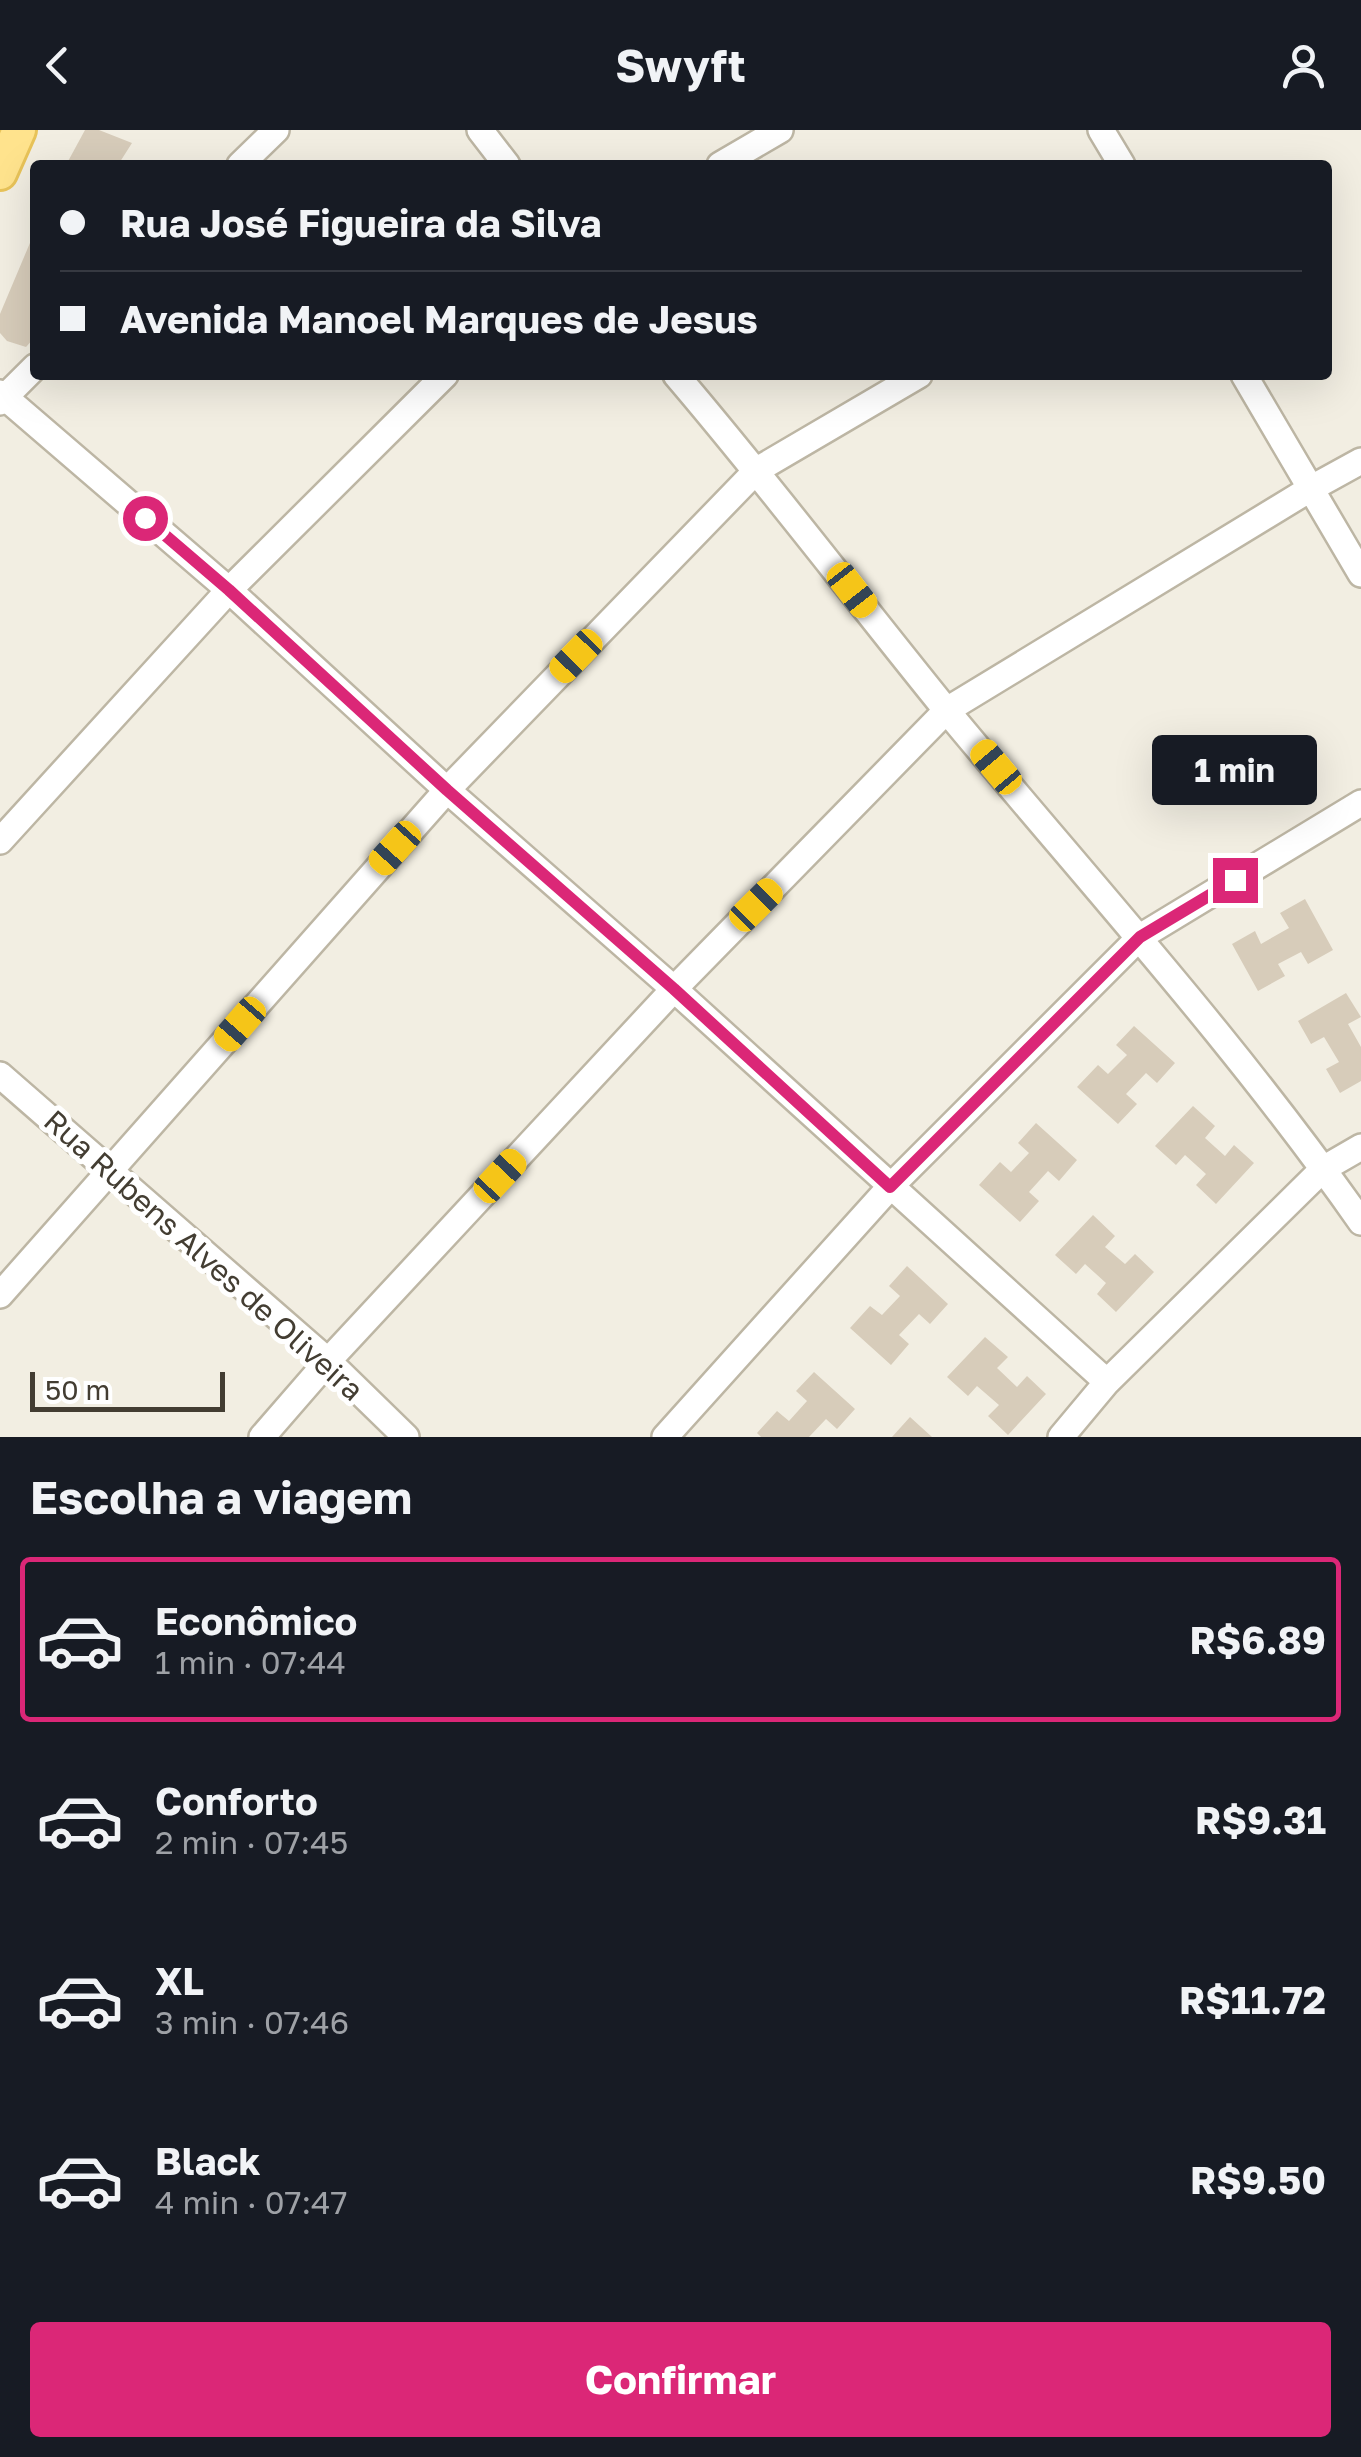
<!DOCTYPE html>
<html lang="pt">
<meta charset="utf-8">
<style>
:root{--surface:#171b24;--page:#242831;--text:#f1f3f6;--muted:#9ea1a6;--line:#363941;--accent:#db2777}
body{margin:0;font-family:"Golos Text",sans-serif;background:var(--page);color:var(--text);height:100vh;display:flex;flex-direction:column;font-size:38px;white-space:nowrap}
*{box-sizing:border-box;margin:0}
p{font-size:32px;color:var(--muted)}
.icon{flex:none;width:55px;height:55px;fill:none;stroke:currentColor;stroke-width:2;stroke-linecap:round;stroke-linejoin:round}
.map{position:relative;height:1307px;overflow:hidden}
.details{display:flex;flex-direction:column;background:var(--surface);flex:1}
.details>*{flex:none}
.hud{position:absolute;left:30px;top:30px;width:1302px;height:220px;border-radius:10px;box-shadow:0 10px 40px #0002;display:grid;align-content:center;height:220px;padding:0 30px;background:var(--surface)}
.scale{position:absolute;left:30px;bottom:25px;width:195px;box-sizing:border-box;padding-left:10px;border:5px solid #433d32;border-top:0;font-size:28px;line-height:35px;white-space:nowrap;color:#433d32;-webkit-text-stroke:8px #fff;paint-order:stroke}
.end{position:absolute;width:45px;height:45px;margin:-22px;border:12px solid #db2777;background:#fff;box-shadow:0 0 0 5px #fff}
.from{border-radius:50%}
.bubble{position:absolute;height:70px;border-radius:10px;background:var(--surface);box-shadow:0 10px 40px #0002;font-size:32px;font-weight:700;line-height:70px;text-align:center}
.car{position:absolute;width:30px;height:60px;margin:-30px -15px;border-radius:12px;box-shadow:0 0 8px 2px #0007;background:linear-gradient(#f5c518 24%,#345 0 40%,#f5c518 0 76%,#345 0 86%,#f5c518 0)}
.hud b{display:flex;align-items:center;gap:35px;height:95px;font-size:38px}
.hud b+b{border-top:2px solid var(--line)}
.hud i{width:25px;height:25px;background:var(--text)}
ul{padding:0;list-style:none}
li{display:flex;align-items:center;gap:30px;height:165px;margin:0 20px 15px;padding:0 10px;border:5px solid transparent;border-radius:10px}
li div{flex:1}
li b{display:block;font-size:38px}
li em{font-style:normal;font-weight:700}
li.current{border-color:var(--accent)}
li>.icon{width:90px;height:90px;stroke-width:1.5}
h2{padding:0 30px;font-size:45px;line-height:120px}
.button{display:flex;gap:20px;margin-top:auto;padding:20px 30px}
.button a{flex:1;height:115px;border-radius:10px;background:var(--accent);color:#fff;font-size:40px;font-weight:700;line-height:115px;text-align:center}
header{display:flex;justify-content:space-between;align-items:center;height:130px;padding:0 30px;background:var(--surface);font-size:45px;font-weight:700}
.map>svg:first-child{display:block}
</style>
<header><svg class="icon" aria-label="back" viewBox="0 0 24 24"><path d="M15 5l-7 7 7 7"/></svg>Swyft<svg class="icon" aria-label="person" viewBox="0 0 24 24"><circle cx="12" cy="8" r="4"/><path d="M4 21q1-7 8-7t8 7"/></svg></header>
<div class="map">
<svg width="1361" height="1307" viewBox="0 0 1361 1307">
<rect width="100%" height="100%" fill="#f2eee2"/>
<!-- building -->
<path fill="#d7ccba" d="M85,0H99L132,13L118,35H66Z
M35,101V207L26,217L7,211L0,203V184Z
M1305,769L1333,820L1308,834L1301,822L1278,834L1285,846L1258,861L1232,814L1255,801L1261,814L1289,798L1280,783Z
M1346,863L1361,887L1348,894L1361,917V951L1340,963L1326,939L1339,932L1324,907L1311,914L1298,891Z
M1134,896L1175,933L1157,953L1146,943L1126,964L1137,974L1118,994L1077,957L1098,935L1108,944L1127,925L1116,915Z
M1193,976L1215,996L1205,1008L1225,1026L1234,1015L1254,1033L1216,1074L1196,1055L1206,1044L1185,1025L1176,1035L1155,1016Z
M1036,993L1077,1030L1059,1051L1048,1041L1029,1062L1039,1071L1020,1092L979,1055L1000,1032L1011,1042L1029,1023L1018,1013Z
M1093,1085L1115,1106L1105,1117L1125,1134L1135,1124L1154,1142L1116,1182L1097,1164L1106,1153L1085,1134L1076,1144L1055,1125Z
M907,1136L948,1174L930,1194L919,1184L899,1205L909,1214L891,1235L850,1198L870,1176L882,1185L900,1166L889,1156Z
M985,1207L1008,1227L997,1238L1017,1257L1027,1246L1046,1264L1008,1305L988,1286L999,1275L977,1256L968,1266L947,1247Z
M814,1242L855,1279L837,1299L826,1289L809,1307H761L757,1303L777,1281L789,1291L807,1271L796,1261Z
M910,1287L932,1307H892Z"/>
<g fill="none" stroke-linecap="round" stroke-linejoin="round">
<!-- minor casing -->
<g stroke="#bdb6a4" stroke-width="30">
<path id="minor" d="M480,0L507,35
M1101,0L1122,35
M240,35L276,0
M720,35L780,0
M676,245C770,355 856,469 947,581C1087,750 1235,912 1361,1092
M1244,245L1361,444
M0,263L229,460L447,660L674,859L1107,1252
M0,272L35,237
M0,711L229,460L445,245
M0,945L328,1231L406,1307
M0,1165L447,660L757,340L919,245
M262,1307L328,1231L674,859L947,580L1310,359L1361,331
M665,1307L890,1057L1140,807L1361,673
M1061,1307L1107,1252L1323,1039L1361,1017"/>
</g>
<!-- major casing -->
<g stroke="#e8c359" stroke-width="38">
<path id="major" d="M0,43L19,0"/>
</g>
<!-- minor -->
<use href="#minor" stroke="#fff" stroke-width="25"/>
<!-- major -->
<use href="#major" stroke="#ffe38d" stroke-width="32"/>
</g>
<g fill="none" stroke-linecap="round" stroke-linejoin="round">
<!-- route -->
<path stroke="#db2777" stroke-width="12" d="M145,388L229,460L447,660L674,859L890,1057L1140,807L1235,750"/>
</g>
<g text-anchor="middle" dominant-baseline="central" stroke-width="10" stroke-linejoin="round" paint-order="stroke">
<!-- street labels -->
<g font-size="30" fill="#433d32" stroke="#fff">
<text transform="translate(204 1125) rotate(42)">Rua Rubens Alves de Oliveira</text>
</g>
</g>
</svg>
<div class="scale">50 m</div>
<i class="end from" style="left:145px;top:388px"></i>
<i class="end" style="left:1235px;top:750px"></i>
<div class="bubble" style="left:1152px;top:605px;width:165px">1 min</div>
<i class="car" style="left:852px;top:460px;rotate:142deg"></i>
<i class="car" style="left:576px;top:526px;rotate:224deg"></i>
<i class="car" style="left:996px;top:637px;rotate:320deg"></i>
<i class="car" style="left:395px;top:718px;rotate:222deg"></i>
<i class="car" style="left:756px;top:775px;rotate:45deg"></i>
<i class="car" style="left:240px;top:894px;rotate:221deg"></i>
<i class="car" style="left:500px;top:1046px;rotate:43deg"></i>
<div class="hud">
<b><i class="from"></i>Rua José Figueira da Silva</b>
<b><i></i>Avenida Manoel Marques de Jesus</b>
</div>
</div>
<section class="details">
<h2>Escolha a viagem</h2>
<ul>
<li class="current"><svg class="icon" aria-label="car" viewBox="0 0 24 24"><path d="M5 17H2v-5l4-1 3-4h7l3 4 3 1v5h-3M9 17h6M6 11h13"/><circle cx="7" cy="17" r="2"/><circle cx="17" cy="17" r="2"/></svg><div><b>Econômico</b><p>1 min · 07:44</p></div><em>R$6.89</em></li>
<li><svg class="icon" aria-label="car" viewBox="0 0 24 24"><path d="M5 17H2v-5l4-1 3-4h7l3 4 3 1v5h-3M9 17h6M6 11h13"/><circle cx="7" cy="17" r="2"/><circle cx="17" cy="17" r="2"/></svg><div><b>Conforto</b><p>2 min · 07:45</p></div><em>R$9.31</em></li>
<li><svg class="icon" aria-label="car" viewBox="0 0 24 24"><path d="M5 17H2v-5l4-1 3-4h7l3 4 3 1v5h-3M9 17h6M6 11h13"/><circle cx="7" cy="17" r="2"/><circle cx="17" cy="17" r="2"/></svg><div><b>XL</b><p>3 min · 07:46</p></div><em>R$11.72</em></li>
<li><svg class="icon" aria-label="car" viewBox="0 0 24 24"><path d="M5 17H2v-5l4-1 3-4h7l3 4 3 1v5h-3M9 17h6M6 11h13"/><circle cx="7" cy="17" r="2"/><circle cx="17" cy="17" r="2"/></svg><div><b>Black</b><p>4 min · 07:47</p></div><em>R$9.50</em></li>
</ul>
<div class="button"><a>Confirmar</a></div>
</section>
